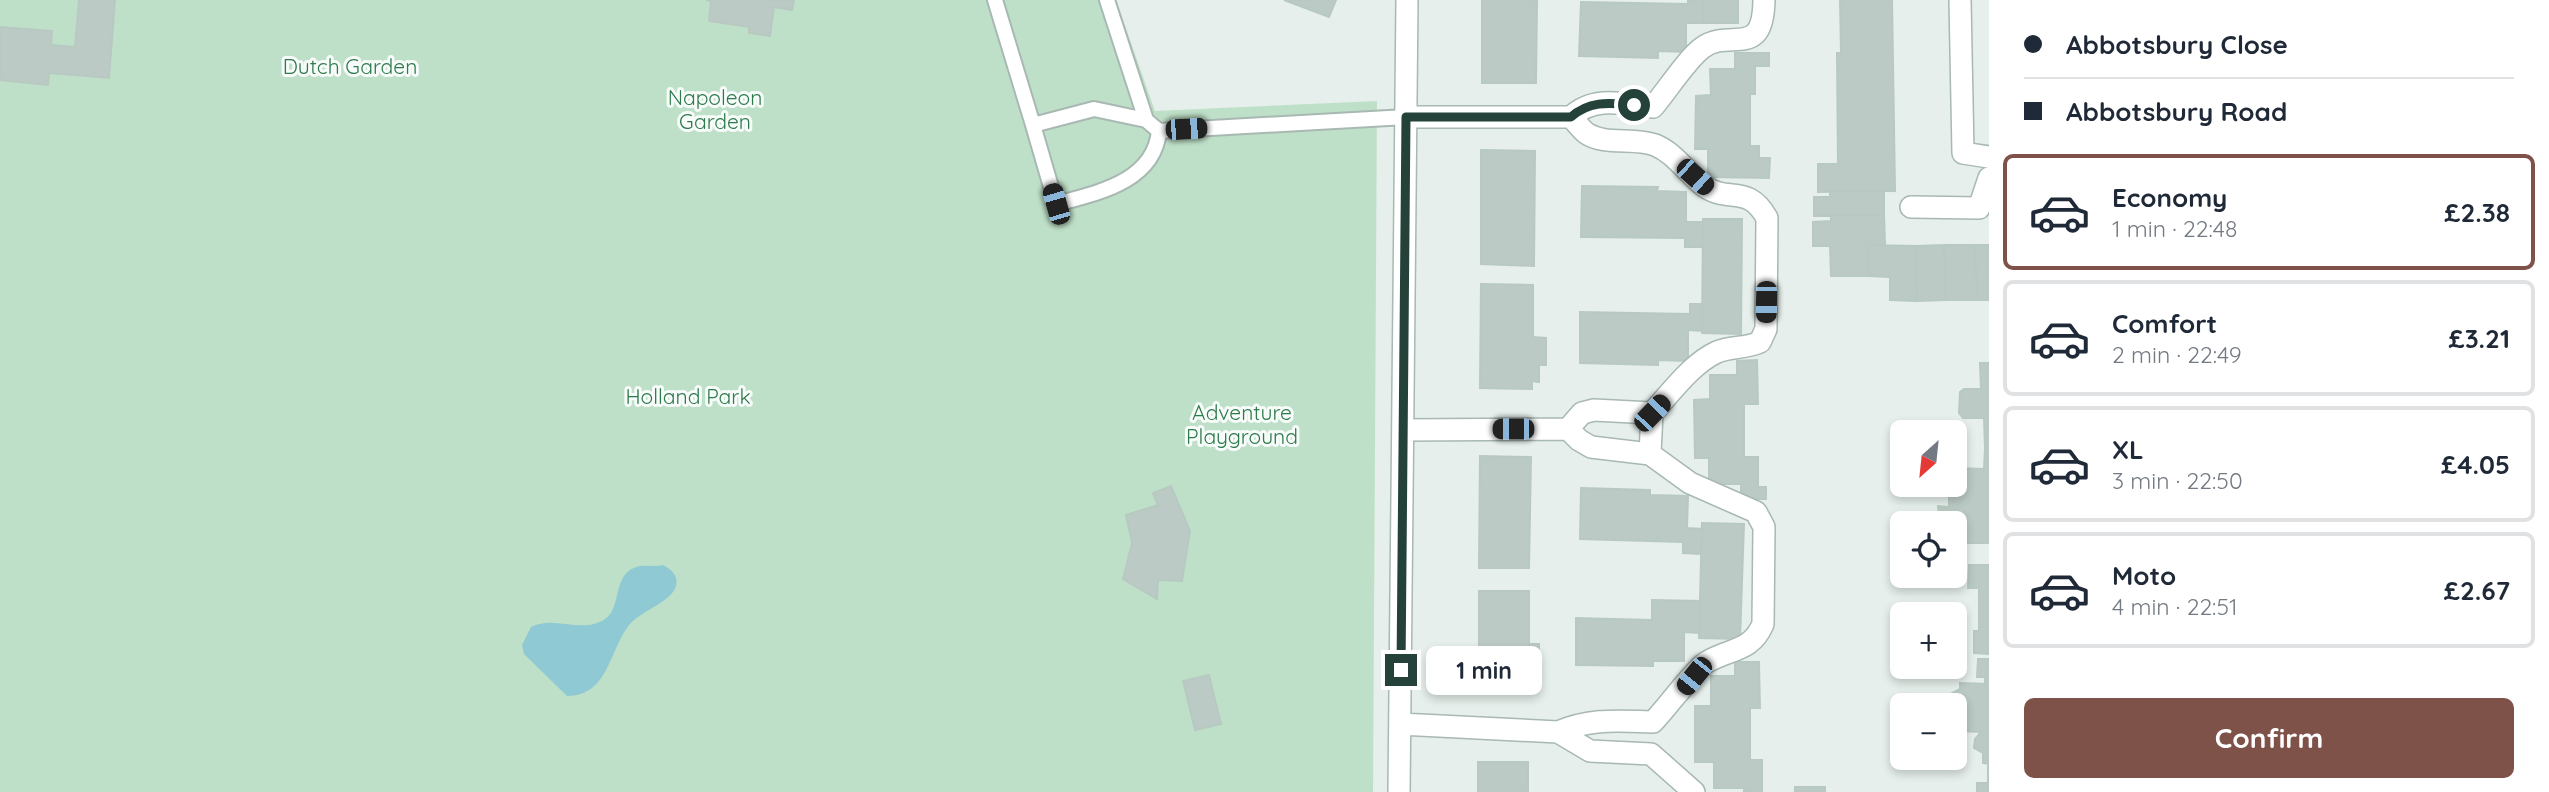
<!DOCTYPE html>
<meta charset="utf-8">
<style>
:root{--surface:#fff;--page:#f2f2f3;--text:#1f2937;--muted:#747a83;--line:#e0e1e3;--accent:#7f5249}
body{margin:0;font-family:Quicksand,sans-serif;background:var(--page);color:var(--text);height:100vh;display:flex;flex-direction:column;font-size:26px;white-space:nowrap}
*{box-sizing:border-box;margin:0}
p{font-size:23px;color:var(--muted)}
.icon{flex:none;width:38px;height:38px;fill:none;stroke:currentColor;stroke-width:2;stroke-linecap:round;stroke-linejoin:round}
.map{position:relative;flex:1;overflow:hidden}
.side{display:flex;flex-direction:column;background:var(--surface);width:560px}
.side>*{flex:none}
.guide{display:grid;align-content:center;height:154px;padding:0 35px;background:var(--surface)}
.needle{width:46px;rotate:207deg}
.fabs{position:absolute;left:1890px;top:420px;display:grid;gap:14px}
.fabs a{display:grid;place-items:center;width:77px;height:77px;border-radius:10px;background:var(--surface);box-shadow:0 4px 10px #0003;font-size:35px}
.end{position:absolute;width:32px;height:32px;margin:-16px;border:9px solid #24423a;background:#fff;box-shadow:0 0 0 4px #fff}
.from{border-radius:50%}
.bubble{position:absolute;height:49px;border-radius:10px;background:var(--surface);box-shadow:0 4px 10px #0003;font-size:23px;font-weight:700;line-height:49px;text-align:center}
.car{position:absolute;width:21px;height:42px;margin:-21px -10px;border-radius:9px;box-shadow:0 0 5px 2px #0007;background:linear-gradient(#222 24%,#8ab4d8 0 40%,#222 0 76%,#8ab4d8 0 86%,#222 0)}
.guide b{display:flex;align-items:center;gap:24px;height:66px;font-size:26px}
.guide b+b{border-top:2px solid var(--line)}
.guide i{width:18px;height:18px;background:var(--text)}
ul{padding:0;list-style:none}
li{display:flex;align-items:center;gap:21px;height:116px;margin:0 14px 10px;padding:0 21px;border:4px solid var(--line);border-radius:10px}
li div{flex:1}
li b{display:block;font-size:26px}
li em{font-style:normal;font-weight:700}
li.selected{border-color:var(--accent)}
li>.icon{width:63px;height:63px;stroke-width:1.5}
.action{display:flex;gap:14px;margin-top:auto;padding:14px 35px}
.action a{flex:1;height:80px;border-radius:10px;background:var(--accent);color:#fff;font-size:28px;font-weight:700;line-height:80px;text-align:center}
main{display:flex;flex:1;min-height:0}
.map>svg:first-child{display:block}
</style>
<main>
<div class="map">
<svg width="1989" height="792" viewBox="0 0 1989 792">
<rect width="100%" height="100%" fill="#e6efeb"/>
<!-- green -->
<path fill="#bfe0c8" d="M0,0H1116L1155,111L1377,101L1373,792H0Z"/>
<!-- water -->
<path fill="#8ec9d4" d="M663,565C671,569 679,576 676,586C672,601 642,611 631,623C609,647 610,696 567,696L524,654L522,645L531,627C554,615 578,633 602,621C625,610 609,571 641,566C648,565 655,567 663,565Z"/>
<!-- building -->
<path fill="#bbcac4" stroke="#b8c9c2" stroke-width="2" d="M79,0H115L109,78L49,73L48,85L0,80V27L52,31L51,45L75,47Z
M706,0H794L792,10L774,7L770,36L749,33V27L709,21L711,1Z
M1284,0H1336L1329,17Z
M1482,0H1537L1536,83H1482Z
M1688,0H1703V23H1686V52L1658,51V58L1579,56L1581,2L1688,4Z
M1703,0H1738V23H1703Z
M1840,0H1892L1895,191L1818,192V164H1838L1837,53H1841Z
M1735,53H1769V66H1755V94H1750V146H1759V158H1770L1769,178L1708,177V149H1695L1696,96L1711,95L1710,69H1735Z
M1481,150L1535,151L1534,266L1481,264Z
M1582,186L1658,187L1657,191L1686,192V222H1703V247H1685V238L1581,237Z
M1830,191H1884V215L1814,216V197H1830Z
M1884,215L1885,245H1868L1869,276H1831L1830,246H1813V222L1831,221V216Z
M1703,219H1742L1741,334L1702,333Z
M1868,245L1916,246L1917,301L1890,300V277L1869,276Z
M1944,245H1975L1977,300H1945Z
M1944,245L1945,300L1917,301L1916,246Z
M1975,245H1989V300H1977Z
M1481,284L1533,285V337L1546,338V365H1539V382L1532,381V389L1480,388Z
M1690,304H1703L1702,331L1688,330V361L1658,360V365L1580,363V312L1690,314Z
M1757,360L1758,404H1744V457H1758V487H1766V499H1741V484H1709V458H1695L1694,400L1710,399V375H1737V361Z
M1980,363H1989V448H1985L1984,418H1963L1959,413L1960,392L1964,389H1981Z
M1985,448H1989V543H1955V523H1948V515H1939L1938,506L1949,507V485H1955V468L1984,469Z
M1480,456L1531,457L1529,568H1479Z
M1171,486L1190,531L1182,581L1158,580L1157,599L1123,579L1132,543L1126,515L1158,505L1153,493Z
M1581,488L1650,490V495L1688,496L1687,528L1702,529L1701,554L1683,553V542L1580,539Z
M1702,523L1744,524L1740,639L1699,638Z
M1969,565H1989V609H1979V588H1968Z
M1479,591H1529V644H1539V669L1529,668L1533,682L1528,686V692L1479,691Z
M1652,600L1700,601L1699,633L1684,632V661H1653V666L1576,665V618L1652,620Z
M1979,609H1989V654L1974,653V631H1979Z
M1978,659H1989V684H1985V677H1977Z
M1735,662H1759L1760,708H1750V760H1762V792H1744V788H1714V762H1695V706H1711V676H1735Z
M1209,675L1221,724L1195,730L1183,681Z
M1960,683L1989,684V764L1983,763V753L1974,748L1975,739L1981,732L1961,731L1960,718L1955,717V705H1943V698L1960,689Z
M1478,762H1528V792H1478Z
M1988,764L1989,792H1977V783H1988Z
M1795,787H1825V792H1795Z"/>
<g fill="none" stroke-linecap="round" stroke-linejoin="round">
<!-- service casing -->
<g stroke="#a8b8b2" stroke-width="18">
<path id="service" d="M995,0L1033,125
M1107,0L1146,120
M1094,109L1146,120L1159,131C1154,182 1097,193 1056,204L1033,125Z
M1159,131L1406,117"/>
</g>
<!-- minor casing -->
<g stroke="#a8b8b2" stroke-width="24">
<path id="minor" d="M1960,0L1963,153L1989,157
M1406,117H1571
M1911,207L1979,208L1989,178
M1403,430L1568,429
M1650,454L1652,413
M1400,724L1558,732
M1399,792L1407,0
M1694,792L1651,754L1590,751L1558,732C1592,718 1617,721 1653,722C1664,711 1697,667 1707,662C1731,648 1751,652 1763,624L1764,527L1756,512L1690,483L1650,454L1591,447L1579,440L1568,429L1582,413L1594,410L1652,413C1671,393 1691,364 1717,352C1731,346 1745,349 1760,342L1766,329L1767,218C1747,183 1729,204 1704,186C1687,173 1675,153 1655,145C1634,137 1605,146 1586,133C1581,129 1576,122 1571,117C1594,95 1624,104 1653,107C1666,92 1687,59 1702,48C1730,27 1763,61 1764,0"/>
</g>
<!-- service -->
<use href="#service" stroke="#fff" stroke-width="14"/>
<!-- minor -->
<use href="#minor" stroke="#fff" stroke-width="21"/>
</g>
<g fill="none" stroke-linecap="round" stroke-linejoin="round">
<!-- route -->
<path stroke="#24423a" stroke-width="9" d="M1401,670L1406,117H1571C1590,100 1610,103 1634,105"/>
</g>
<g text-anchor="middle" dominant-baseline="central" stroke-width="6" stroke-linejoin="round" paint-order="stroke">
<!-- park labels -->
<g font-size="21" fill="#2d7a4b" stroke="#f7fbf9">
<text x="350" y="66">Dutch Garden</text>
<text x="715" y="97">Napoleon<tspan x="715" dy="24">Garden</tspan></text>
<text x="688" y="396">Holland Park</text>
<text x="1242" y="412">Adventure<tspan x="1242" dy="24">Playground</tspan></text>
</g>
</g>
</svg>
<div class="fabs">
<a><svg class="needle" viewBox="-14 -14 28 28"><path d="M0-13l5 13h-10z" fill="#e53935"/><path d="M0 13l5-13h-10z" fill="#747a83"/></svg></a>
<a><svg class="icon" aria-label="locate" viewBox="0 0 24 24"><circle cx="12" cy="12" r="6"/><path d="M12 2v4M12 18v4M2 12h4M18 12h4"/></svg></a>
<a>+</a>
<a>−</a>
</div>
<i class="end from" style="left:1634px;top:105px"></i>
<i class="end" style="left:1401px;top:670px"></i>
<div class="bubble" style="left:1426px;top:646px;width:116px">1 min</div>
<i class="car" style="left:1186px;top:129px;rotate:87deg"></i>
<i class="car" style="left:1695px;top:177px;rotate:132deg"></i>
<i class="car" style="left:1056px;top:204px;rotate:344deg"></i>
<i class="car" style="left:1766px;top:302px;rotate:181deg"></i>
<i class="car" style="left:1652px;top:413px;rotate:44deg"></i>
<i class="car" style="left:1513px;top:429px;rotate:270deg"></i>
<i class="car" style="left:1694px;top:676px;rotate:219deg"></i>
</div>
<section class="side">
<div class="guide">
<b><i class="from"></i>Abbotsbury Close</b>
<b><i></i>Abbotsbury Road</b>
</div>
<ul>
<li class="selected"><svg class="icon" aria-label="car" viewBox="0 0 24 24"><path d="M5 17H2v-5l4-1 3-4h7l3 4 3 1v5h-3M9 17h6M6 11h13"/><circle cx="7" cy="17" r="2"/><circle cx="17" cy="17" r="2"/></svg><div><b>Economy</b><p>1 min · 22:48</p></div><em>£2.38</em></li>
<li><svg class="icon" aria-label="car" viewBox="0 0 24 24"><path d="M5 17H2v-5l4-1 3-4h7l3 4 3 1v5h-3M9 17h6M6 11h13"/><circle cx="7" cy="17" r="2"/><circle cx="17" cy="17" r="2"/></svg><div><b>Comfort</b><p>2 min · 22:49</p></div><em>£3.21</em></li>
<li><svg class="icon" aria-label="car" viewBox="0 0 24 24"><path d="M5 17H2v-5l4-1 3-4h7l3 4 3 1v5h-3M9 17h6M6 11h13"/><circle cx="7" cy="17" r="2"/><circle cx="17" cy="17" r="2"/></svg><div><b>XL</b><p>3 min · 22:50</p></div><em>£4.05</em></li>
<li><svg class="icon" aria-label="car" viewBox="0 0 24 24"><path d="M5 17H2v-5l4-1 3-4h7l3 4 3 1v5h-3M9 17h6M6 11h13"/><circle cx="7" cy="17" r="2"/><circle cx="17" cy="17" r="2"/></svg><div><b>Moto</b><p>4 min · 22:51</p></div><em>£2.67</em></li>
</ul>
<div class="action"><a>Confirm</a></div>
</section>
</main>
